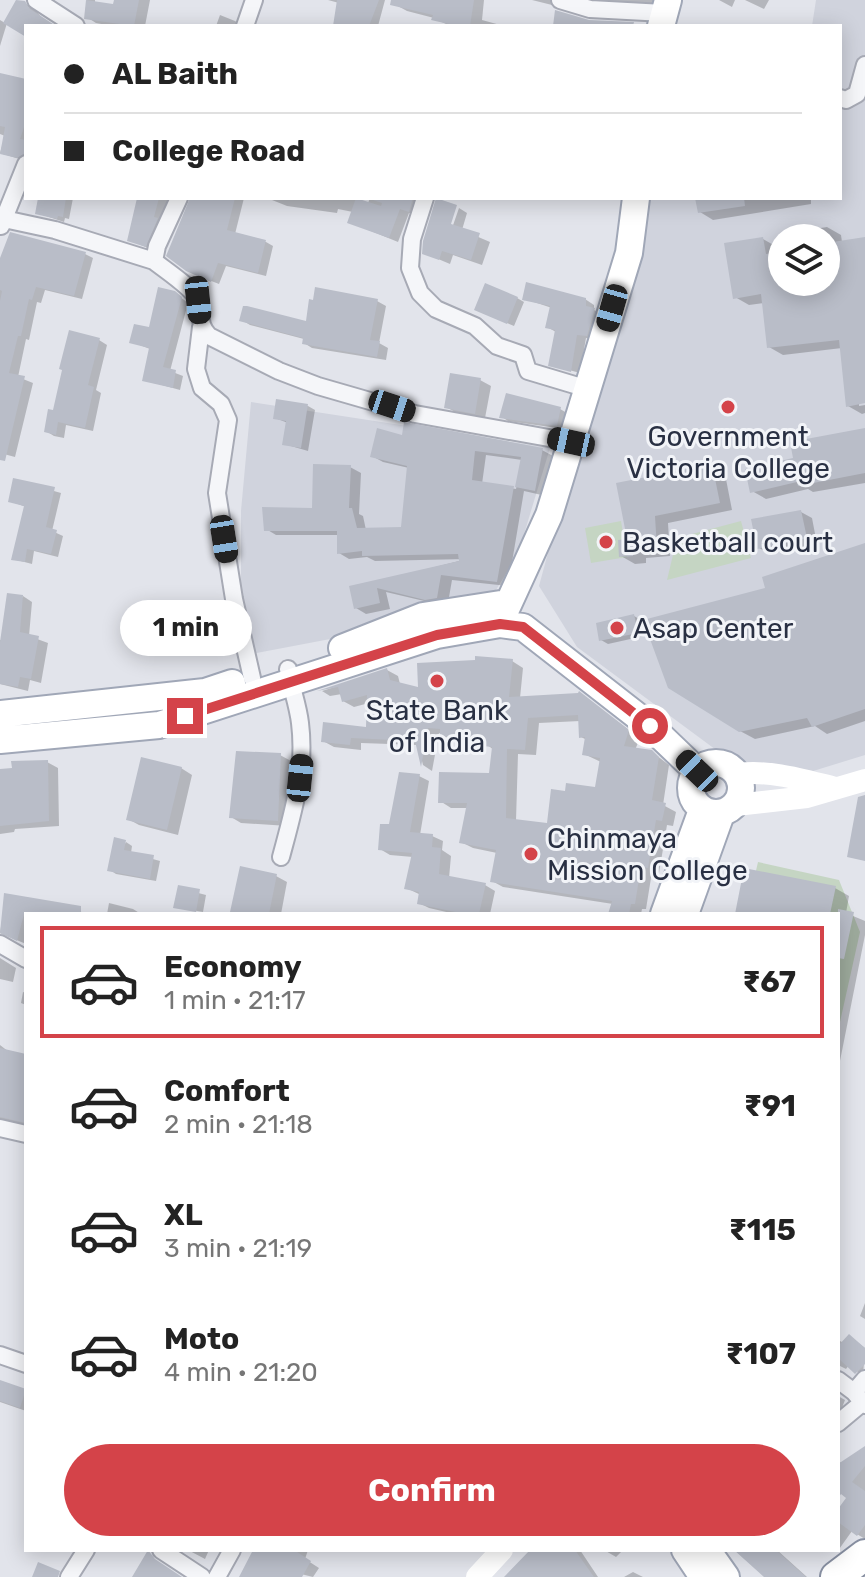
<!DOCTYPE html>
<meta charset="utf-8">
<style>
:root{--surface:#fff;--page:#f2f2f2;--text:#222;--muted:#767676;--line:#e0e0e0;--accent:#d44349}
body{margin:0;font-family:Rubik,sans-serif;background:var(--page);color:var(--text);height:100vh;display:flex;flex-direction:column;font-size:30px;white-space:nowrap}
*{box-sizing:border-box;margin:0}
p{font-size:26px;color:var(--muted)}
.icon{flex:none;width:44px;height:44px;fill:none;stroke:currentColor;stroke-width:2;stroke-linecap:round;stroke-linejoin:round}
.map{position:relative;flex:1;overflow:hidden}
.details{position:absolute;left:24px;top:912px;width:816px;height:640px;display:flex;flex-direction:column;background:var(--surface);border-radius:0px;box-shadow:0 4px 20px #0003}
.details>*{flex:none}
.banner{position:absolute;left:24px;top:24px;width:818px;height:176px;border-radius:0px;box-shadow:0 4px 20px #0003;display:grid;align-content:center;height:176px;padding:0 40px;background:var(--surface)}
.buttons{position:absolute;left:768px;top:224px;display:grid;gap:16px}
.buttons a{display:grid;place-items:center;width:72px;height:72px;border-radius:50%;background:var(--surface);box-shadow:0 4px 20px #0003;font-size:40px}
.end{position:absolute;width:36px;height:36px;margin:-18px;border:10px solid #d44349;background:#fff;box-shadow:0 0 0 4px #fff}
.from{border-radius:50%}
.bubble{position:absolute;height:56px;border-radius:28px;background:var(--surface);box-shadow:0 4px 20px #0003;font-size:26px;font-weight:700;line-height:56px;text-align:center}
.car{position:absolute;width:24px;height:48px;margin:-24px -12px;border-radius:10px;box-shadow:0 0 6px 2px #0007;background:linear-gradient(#222 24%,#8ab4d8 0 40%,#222 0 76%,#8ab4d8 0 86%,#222 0)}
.banner b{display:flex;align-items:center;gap:28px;height:76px;font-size:30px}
.banner b+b{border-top:2px solid var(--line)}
.banner i{width:20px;height:20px;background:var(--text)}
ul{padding:14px 0 0;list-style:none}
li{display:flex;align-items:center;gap:24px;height:112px;margin:0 16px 12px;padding:0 24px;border:4px solid transparent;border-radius:0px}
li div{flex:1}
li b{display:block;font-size:30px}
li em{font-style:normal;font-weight:700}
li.current{border-color:var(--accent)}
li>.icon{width:72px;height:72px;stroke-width:1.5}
.action{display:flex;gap:16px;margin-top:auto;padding:16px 40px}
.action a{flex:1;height:92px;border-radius:48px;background:var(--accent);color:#fff;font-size:32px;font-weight:700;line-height:92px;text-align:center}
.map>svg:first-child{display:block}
</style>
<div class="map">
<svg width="865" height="1577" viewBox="0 0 865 1577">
<rect width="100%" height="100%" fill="#e2e4eb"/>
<!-- built -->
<path fill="#d0d3dd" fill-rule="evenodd" d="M816,0H865V755L797,776L754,778L577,647L539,586L644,198H840V26H812ZM782,238H826V282H782Z
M251,402L550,448L518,554L493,595L346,636L252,654L241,585V511Z"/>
<!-- green -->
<path fill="#c5d5c3" d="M621,521L627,557L591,563L585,528Z
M741,521L751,558L667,580L677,538Z
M758,862L839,880L860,932L838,1031V914H746Z"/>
<!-- shadow -->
<path fill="#0003" fill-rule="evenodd" d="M87,0H95V3L115,7L116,0H150L145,26H112L96,23L85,16Z
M328,0H385L378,26H335L339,3Z
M397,0H484L482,20L504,26H450L434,18L407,11L396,5Z
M532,0H562L560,7Z
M593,0H655L653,6Z
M719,0H735L732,7Z
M745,0H769L764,9Z
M21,1L33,8L50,26H26V34L7,23L0,46V20L5,23Z
M220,15L235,21L242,26H216Z
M0,75L26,82V161L0,153L5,136L0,134Z
M40,198H73L69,219L65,218L64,222L37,213Z
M141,198H170L155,251L129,240Z
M198,198H244L235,234L266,242L273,246L266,276L226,266L219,284L196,275Z
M267,198H354L368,203L370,198H424L418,216L409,213L398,242L349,222L353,212L338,209L337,213L287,206Z
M697,198H811V204L713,220L700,212Z
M459,208L467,213L462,230L490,242L482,265L453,255L450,264L424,253L446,233L450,234Z
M827,227L841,235L842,242L865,239V401L859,402V406L865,405V413L862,414L848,406L842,348L783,355L769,347L764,303L749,305L735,297L763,239L777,247L778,255L782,254V282H826V238H797L796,232Z
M85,254L93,258L82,299L45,290L41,303L37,302L29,340L26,339L18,377L33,383L15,457L0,453V272Z
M528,284L585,299L594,305V310L603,315L596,340L586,338L580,373L551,365L556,332L547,327L552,308L525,299L524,302Z
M175,293L188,303L170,371L183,376L180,390L144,380L150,349L132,342L150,330Z
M517,298L524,302L514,326L483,313Z
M377,301L386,306L379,343L388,348L386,360L312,348L304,343V339L250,325L242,320L307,324Z
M99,340L107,345L96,390L101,393L93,431L66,425L64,438L54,436L46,431L55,412Z
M480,380L491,386L485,418L457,413L446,407Z
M278,401L308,406L315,410L308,451L284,444L288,423L275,418Z
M560,409L567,413L564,429L508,421L502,417Z
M865,430V483L813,492L808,489L766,499L752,491L795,459Z
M404,437L542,450L553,456L546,496L524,491L508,586L452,580L448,603L437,604L386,592L390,609L366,614L356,608L352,588L467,559L375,561L367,557L349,559L339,553V535H276L266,529L314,510L350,467L361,473L359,514L363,516L366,530L402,529L409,468L383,462L372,456ZM486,455L522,460L516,489L482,484Z
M712,466L725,474L732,510L668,523L670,556L646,558V563L635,564L621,556L629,541L618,485Z
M15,480L61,493L52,531L63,536L58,557L34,551L32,564L13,559L26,507L10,501Z
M801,512L812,518L817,544L770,554L759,548Z
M865,545V721L827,734L815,726L755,739L740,731L768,589Z
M23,596L32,602L29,636L48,643L41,683L30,680L28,691L0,684V640H2Z
M634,616L641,620L644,636L608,644L601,640Z
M512,661L523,668L520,698L580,694L640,738L635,750L652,752L669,765L663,805L676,812L673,826L667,825L659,873L652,872L646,909H642L641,914H611L613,904L503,887L492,881L497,853L473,848L461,842L468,808H451L440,801L491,776L494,750L486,744L453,741L439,733L432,771L423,765L418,745L361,743V750L334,747L323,741L368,729L369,703L354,707L343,701L342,694L330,696L322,691L387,670L398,676L400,684L420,690ZM580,721L581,737L587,740L584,754L601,762L596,789L567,793L548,825L516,821L518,754L536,755L539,723Z
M280,755L291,761L288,826L241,823L231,817Z
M47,762L58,768L59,826L15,829L14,832L0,834V771Z
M181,768L192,775L178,835L139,825L128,819Z
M419,776L429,781L420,835L432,836L443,841L442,850L451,856L449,878L485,885L495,891L490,914H455L429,908L419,903L421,895L406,888L413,857L390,855L380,849Z
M126,842L132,846L131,853L160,861L156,881L116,874L110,870Z
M276,876L287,882L281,914H238L233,911Z
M179,888L206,895L203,912L175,907Z
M835,888L849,896L846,913L865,921V935L839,1066L838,914H737Z
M6,895L75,907L84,914H26V944L0,933Z
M109,903L133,909L141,914H107Z
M0,958L16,968L13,982L0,979Z
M23,992L26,993V1005L21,1003Z
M0,1045L9,1052L26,1056V1124L0,1120Z
M865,1303V1319L860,1316Z
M850,1337L865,1348L863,1376L849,1365L846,1369L838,1365V1340L844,1343Z
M0,1382L26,1391V1411L0,1402Z
M838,1396L845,1400L838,1418Z
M865,1448V1539L852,1531L837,1552L834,1550H838V1512L849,1498L838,1489V1460L842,1464Z
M188,1550H209L205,1559Z
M259,1550H308L305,1559L319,1568L313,1577L301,1574L299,1577H242Z
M533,1550H580L598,1577H507Z
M604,1550H623L616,1557Z
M737,1550H777L807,1577H767Z
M633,1572L643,1577H624Z"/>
<!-- building -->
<path fill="#b9bdc8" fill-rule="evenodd" d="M16,0L25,1L30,9L56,26H26V37L3,23Z
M86,0L113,4L114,0H139L134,26L84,19Z
M337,0H379L369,26H333Z
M391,0H474L470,26H457L431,20L433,15L390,5Z
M555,10L589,20L634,22L633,26H553Z
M0,73L26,79V121L20,139L26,140V153L17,158L0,154L5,127L0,126Z
M38,198H66L63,217L58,216L57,219L35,214Z
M137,198H159L154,217L158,218L146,247L127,241Z
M190,198H235L227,230L266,240L258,273L218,263L211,282L186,271L166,256Z
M356,198L381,206L382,203L373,200L374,198H413L409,212L400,209L389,238L347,223Z
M436,198L457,205L451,224L480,233L471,260L442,251L439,260L422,254L423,241Z
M695,198H744L745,206L698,213Z
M10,232L86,252L74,296L36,287L32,300L29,299L21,336H18L9,373L25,376L5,461L0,460V301L2,291L0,290V258Z
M763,237L766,254L782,252V282H826V243L865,237V403L846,407L839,340L767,348L761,294L733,299L724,243Z
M526,282L586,298V306L595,308L587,336L577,335L571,372L548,366L555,330L545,328L550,306L522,300Z
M485,283L518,297L507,324L474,310Z
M158,287L175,291L182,297L163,367L176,370L173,388L142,381L149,348L129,343L134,324L149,327Z
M315,287L378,299L370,340L380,341L377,357L302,344L303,338L239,321L243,306H247L306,321L309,299L313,300Z
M69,330L100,338L88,385L94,387L85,428L58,422L56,435L44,432L48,409L53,410L62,370L59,369Z
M450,373L481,378L475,414L444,408Z
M506,393L561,407L557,426L499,418Z
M276,399L308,404L301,448L282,445L286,421L273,419Z
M404,422L543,448L535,491L515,487L521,457L475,451L472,480L514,486L497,582L441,575L437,598L425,600L377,588L380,603L354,609L349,586L459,561L458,554L362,556V551L337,554V531H264L262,507L312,508L313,464L351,465L349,508H352L357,528L401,527L407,466L370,457L377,428L402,435Z
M865,428V473L798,486L797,482L750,493L745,469L793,458L790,442Z
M712,464L720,503L655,516L657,549L633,551V556L619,557L618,540L627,539L616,483Z
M13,478L55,487L46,527L57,530L51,554L27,549L25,562L11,560L24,506L8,502Z
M801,510L807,538L757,549L751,519Z
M865,543V709L812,727L807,718L739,732L668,688L643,620L765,588L762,577Z
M7,593L23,595L20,632L39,636L31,679L20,677L18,687L0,684V642Z
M634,614L638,633L599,641L596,623Z
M475,656L513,659L509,697L578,693L579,691L629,730L624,746L652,750L659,757L652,800L666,803L662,821L656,820L648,868L641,867L635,904H631L629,914H608L612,901L490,882L496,850L459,843L467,803H438L439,772L489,773L492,747L483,746L484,740L440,736V729L428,728L421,767L415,741L351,738L350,745L321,742L323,722L366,727L367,695L342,702L338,687L317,691L387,668L390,680L418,687L417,663L475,660ZM578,715L579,738L585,737L582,755L600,758L595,787L566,783L565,791L551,789L547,823L506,818L507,749L525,750L528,718Z
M236,751L281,753L278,821L229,818Z
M141,757L182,767L167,830L126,820Z
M48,760L49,821L0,826V769L12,768L11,761Z
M399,772L420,774L410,832L433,834L432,847L441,848L439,874L486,883L479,914H465L417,904L419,892L404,889L412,853L378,850L380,824H389Z
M865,795V861L847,857L858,797Z
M114,837L126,840L124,850L154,855L150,879L107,871Z
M240,866L277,874L269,914L230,912Z
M744,868L836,886L830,914H735Z
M178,885L200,889L196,912L173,908Z
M4,893L81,906V914H24L17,941L0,933Z
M838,909L854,912L844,959L838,958Z
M0,1048L26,1054V1123L0,1117Z
M849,1334L865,1348V1364L855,1374L838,1358V1346Z
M0,1380L26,1389L20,1408L0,1401Z
M865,1446V1466L852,1482L865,1491V1525L857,1536L838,1522V1509L846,1498L841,1494L838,1498V1464Z
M148,1550L155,1559L182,1577H132Z
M253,1550H294L311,1561L302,1577H239Z
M530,1550H575L594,1577H504Z
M734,1550H776L806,1577H764Z
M38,1562L60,1571L58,1577H32Z"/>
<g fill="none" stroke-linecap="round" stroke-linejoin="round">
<!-- street casing -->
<g stroke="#a7aab5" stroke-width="20">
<path id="street" d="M36,0L76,26
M560,0L590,9L664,13
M245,26L254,0
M840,98L846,100L857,94L865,65
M179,198L157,246L154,261C165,270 193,288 198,300C204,315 196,322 209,336L279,371L318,386L415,414L571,442
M425,198L412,239L410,268L420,293L436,309L475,326L497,346L523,355L528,371L588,389
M4,219L55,230L154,261
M1,226L26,164
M201,327L196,369L202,388L221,404L228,420L217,493L234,599L252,678
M281,857C293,812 306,770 300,723C298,705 291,687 288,669
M0,944L26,959
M0,1128L26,1134
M0,1355L26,1364
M838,1380L854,1392L865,1405
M854,1392L865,1379
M838,1423L862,1403
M161,1550L202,1577
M69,1577L86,1550
M217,1577L232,1550"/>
</g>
<!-- primary casing -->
<g stroke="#a0a7b7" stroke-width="30">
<path id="primary" d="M661,26L668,0
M501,620L549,515L629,253L636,198
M342,648L423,616L507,603
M0,714L205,692L232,683
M0,740L159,725L437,635L500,624L523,627L650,726L697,771
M691 788a25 25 0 1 1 50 0a25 25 0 1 1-50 0Z
M664,914L702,810
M685,914L721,814
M685,1550L703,1577
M707,1550L726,1577"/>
</g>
<!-- highway casing -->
<g stroke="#8890a2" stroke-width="34">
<path id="highway" d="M836,1577L865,1555"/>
</g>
<!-- street -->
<use href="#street" stroke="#f5f6f9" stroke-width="16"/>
<!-- secondary -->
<path stroke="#fff" stroke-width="22" d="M738,774C772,770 803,780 836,788
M736,805L807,797L865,780
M477,1577L502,1550"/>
<!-- primary -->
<use href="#primary" stroke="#fff" stroke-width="26"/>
<!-- highway -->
<use href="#highway" stroke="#fff" stroke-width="30"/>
</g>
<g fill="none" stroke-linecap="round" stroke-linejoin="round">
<!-- route -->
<path stroke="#d44349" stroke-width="10" d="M185,716L437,635L500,624L523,627L650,726"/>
</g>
<!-- markers -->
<g fill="#d44349" stroke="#f2f4f8" stroke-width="3">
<circle cx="728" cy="407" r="8"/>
<circle cx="606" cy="542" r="8"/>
<circle cx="617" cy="628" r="8"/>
<circle cx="437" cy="681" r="8"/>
<circle cx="531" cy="854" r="8"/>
</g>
<g text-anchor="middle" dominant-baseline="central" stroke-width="6" stroke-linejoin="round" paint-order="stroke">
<!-- poi labels -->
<g font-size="28" fill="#293043" stroke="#f2f4f8" text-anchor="start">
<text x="728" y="436" text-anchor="middle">Government<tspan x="728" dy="32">Victoria College</tspan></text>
<text x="622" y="542">Basketball court</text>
<text x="633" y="628">Asap Center</text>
<text x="437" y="710" text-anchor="middle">State Bank<tspan x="437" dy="32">of India</tspan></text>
<text x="547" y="838">Chinmaya<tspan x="547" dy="32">Mission College</tspan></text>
</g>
</g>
</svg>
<div class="buttons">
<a><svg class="icon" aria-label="layers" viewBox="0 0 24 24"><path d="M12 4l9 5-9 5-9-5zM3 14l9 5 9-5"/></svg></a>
</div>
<i class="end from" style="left:650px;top:726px"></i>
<i class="end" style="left:185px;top:716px"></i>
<div class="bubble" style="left:120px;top:600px;width:132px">1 min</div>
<i class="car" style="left:198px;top:300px;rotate:174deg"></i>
<i class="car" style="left:612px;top:308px;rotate:196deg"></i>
<i class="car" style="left:392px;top:406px;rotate:108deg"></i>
<i class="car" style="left:571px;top:442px;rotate:282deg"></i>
<i class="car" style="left:224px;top:539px;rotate:171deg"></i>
<i class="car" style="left:697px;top:771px;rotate:314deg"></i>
<i class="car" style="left:300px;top:778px;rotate:6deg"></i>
<div class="banner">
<b><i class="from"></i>AL Baith</b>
<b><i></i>College Road</b>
</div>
<section class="details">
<ul>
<li class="current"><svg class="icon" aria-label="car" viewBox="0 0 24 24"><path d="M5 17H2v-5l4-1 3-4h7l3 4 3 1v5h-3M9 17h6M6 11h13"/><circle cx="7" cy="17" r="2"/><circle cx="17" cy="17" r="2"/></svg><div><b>Economy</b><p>1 min · 21:17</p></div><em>₹67</em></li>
<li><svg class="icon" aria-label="car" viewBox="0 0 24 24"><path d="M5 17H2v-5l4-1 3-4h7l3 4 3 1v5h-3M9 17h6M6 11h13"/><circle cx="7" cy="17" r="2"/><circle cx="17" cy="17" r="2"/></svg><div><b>Comfort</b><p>2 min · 21:18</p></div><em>₹91</em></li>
<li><svg class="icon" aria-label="car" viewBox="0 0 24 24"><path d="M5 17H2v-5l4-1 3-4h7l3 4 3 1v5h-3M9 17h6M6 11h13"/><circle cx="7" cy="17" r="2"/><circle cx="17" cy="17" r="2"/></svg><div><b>XL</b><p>3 min · 21:19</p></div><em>₹115</em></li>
<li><svg class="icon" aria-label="car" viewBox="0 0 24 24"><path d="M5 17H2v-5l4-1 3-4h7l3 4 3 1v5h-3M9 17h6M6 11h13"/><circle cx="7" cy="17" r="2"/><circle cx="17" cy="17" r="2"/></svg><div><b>Moto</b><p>4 min · 21:20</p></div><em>₹107</em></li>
</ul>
<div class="action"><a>Confirm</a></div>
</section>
</div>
